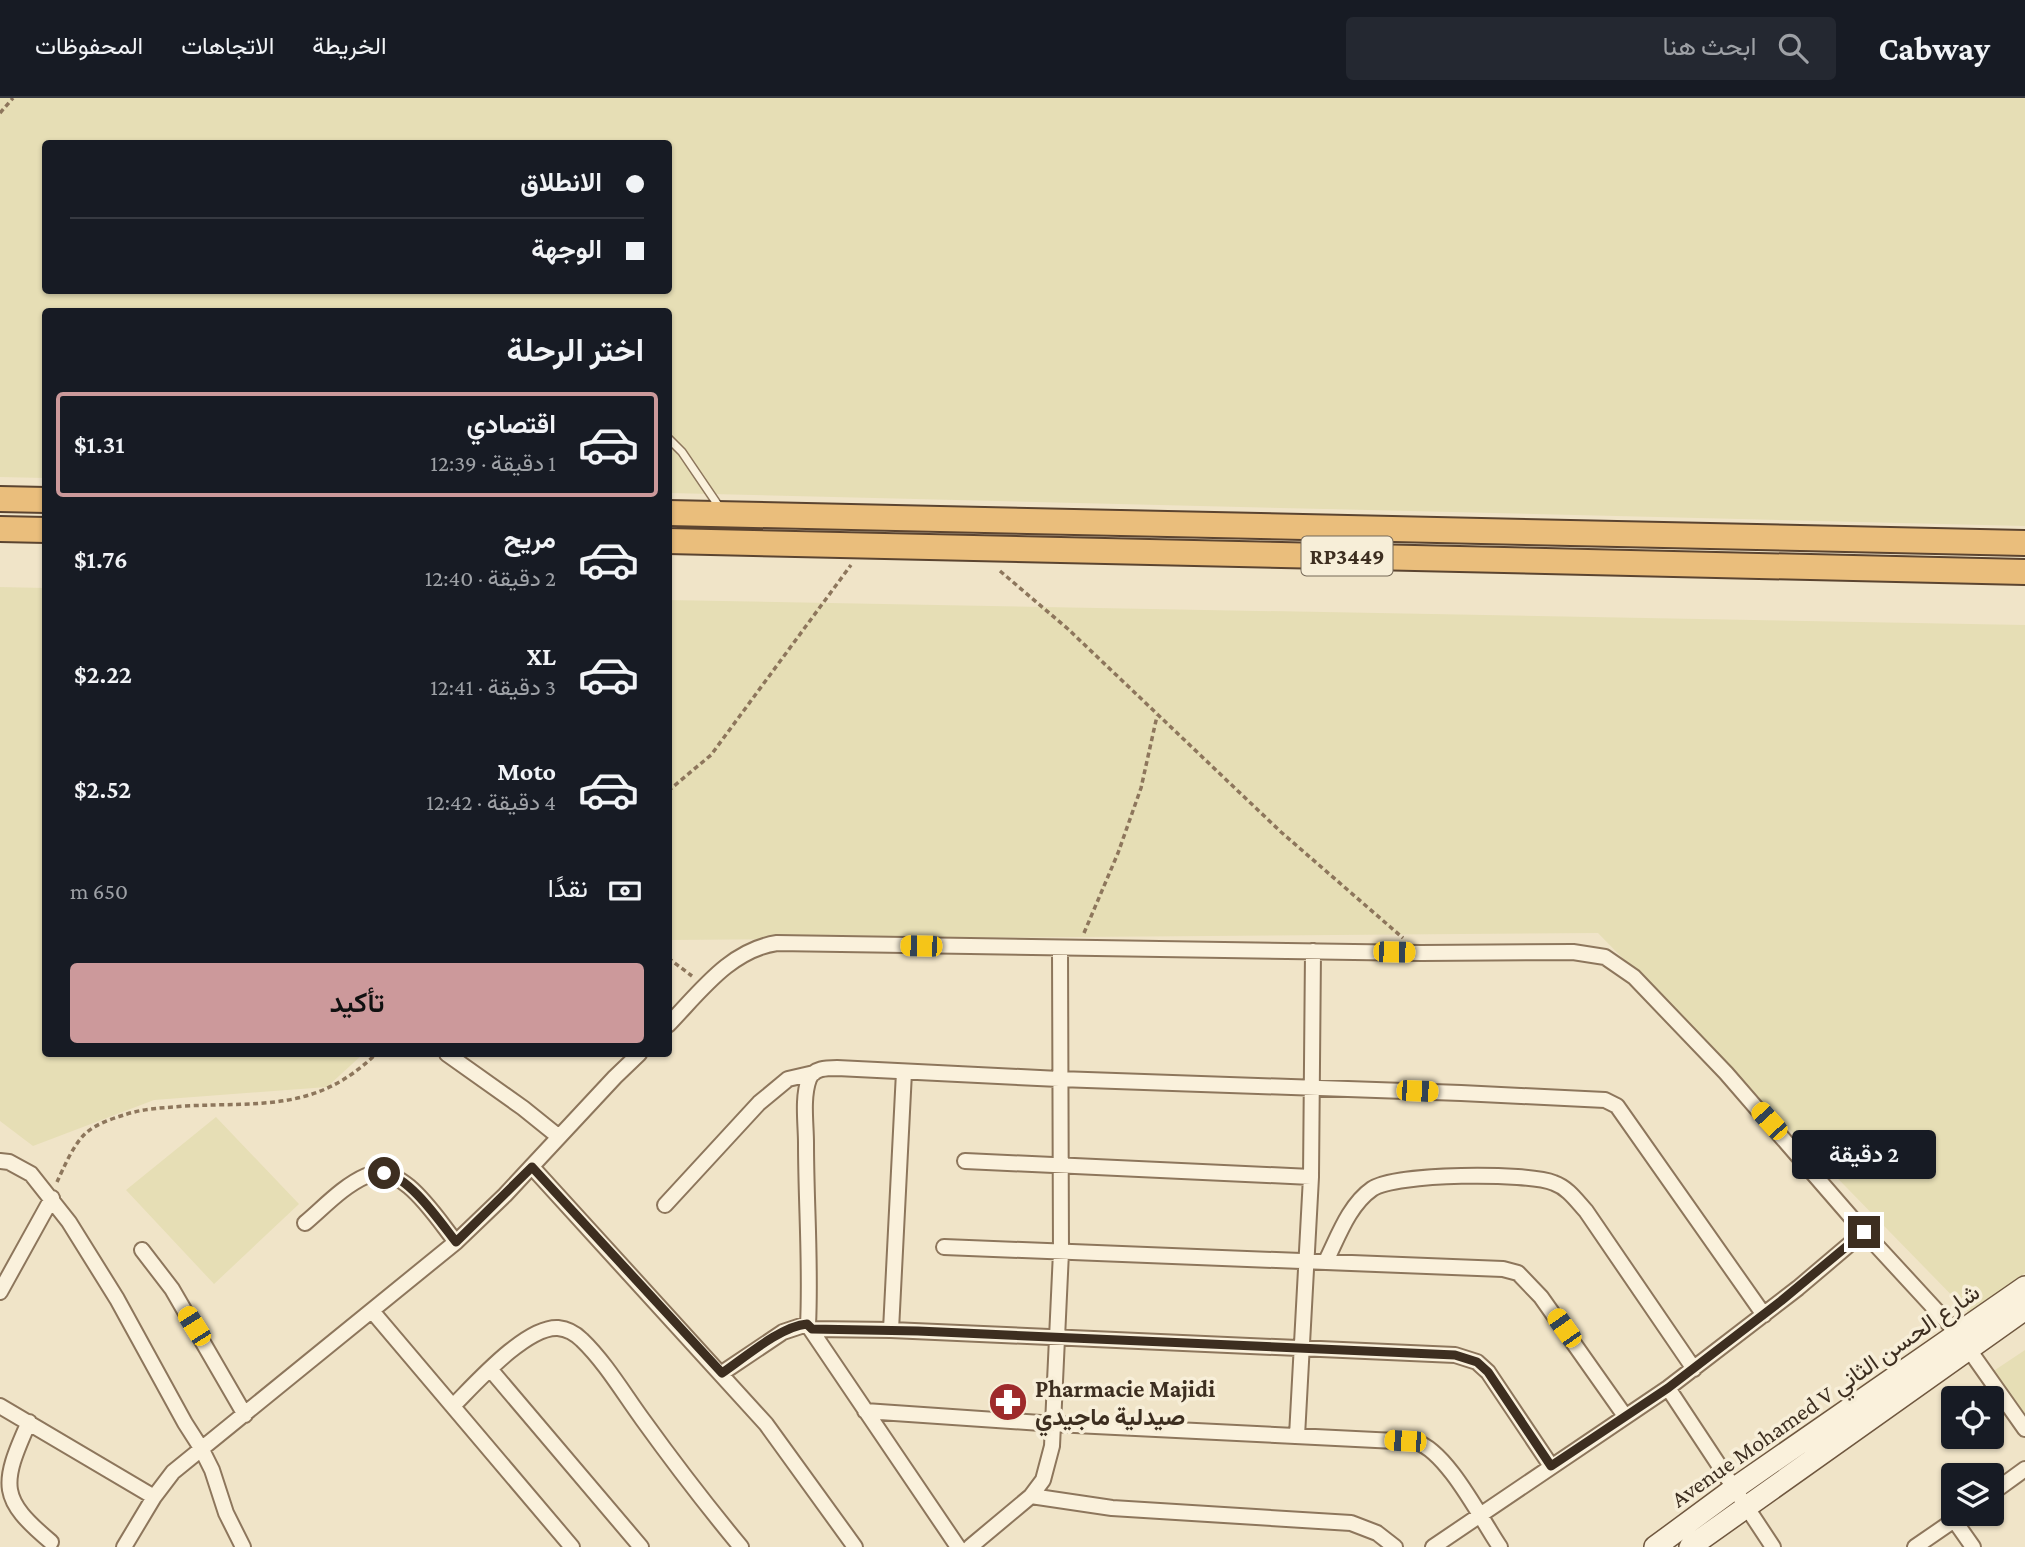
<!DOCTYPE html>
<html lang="ar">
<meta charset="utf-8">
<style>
:root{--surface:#171b24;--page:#242831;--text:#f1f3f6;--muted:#9ea1a6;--line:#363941;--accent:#cc999b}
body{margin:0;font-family:"Crimson Pro",Vazirmatn,serif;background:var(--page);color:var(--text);direction:rtl;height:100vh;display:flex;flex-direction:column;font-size:26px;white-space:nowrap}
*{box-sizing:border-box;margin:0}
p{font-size:23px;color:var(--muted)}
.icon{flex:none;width:38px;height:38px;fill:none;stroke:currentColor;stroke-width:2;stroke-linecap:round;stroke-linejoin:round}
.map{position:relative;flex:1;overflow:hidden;direction:ltr}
.panel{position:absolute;left:42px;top:210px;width:630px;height:749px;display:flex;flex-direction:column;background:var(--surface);border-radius:7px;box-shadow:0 2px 5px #0004;direction:rtl}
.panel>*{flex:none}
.hud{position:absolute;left:42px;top:42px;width:630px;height:154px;border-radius:7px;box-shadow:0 2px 5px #0004;direction:rtl;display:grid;align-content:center;height:154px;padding:0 28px;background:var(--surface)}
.fabs{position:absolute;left:1941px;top:1288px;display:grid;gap:14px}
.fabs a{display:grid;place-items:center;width:63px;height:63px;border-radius:7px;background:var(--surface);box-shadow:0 2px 5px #0004;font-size:35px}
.end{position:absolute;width:32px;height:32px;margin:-16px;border:9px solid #3d2e20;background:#fff;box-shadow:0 0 0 4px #fff}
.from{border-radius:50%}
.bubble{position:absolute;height:49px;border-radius:7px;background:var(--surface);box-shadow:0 2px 5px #0004;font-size:23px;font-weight:600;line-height:49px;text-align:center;direction:rtl}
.car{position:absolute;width:21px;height:42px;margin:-21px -10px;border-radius:9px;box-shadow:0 0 5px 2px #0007;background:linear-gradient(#f5c518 24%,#345 0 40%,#f5c518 0 76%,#345 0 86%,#f5c518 0)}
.hud b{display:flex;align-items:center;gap:24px;height:66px;font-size:26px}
.hud b+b{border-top:2px solid var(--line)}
.hud i{width:18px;height:18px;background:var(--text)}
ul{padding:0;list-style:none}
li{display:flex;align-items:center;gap:21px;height:105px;margin:0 14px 10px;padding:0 14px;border:4px solid transparent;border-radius:7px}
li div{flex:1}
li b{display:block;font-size:26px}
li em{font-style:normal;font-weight:600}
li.on{border-color:var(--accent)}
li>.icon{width:63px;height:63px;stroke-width:1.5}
h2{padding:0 28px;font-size:32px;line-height:84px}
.pay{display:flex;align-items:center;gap:18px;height:77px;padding:0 28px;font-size:26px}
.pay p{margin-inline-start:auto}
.button{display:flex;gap:14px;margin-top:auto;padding:14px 28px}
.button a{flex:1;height:80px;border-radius:7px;background:var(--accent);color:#111;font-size:28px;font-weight:600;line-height:80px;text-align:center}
header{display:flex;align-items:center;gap:42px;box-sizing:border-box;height:98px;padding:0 35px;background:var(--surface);border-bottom:2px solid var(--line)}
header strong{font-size:33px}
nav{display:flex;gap:38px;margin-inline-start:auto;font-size:24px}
.search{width:490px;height:63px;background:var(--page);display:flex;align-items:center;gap:18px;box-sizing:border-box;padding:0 24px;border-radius:7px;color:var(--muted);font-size:26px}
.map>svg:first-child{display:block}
</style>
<header>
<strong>Cabway</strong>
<div class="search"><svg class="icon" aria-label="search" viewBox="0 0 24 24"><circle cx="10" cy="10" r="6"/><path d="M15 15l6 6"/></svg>ابحث هنا</div>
<nav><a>الخريطة</a><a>الاتجاهات</a><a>المحفوظات</a></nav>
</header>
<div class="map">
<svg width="2025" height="1449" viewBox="0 0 2025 1449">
<rect width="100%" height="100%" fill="#f0e4c8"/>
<!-- farmland -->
<path fill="#e6deb5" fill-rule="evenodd" d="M0,0H2025V428L669,395L668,214H46L45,380L0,379ZM46,46H668V192H46Z
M0,489L45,490L46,956H363L327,989L154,1002L33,1048L0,1023Z
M668,502L2025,527V1175L1969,1215L1598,835L669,842Z
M216,1019L299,1106L214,1186L126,1092Z
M2025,1252V1321L1992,1274Z"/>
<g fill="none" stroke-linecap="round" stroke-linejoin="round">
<!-- service casing -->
<g stroke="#8d765c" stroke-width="10">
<path id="service" d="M668,340L682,354L720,410"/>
</g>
<!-- minor casing -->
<g stroke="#8d765c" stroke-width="18">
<path id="minor" d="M668,927C700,894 730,852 777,845L1421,855L1573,854L1605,859L1634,879L1726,975L1864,1134L1958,1236L2025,1331
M447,956L523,1010L559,1039
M0,1063L9,1064L31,1076L69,1124L117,1201L185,1325L201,1350L212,1372L226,1415L243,1449
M965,1063L1311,1079
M532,1069L766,1326L855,1449
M665,1107L759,1005L788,981L814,975
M305,1125C324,1109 343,1088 366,1078C402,1062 436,1120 456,1144
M944,1149L1503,1171L1518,1175L1541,1199L1625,1318
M142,1152L172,1191L245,1317
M1326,1163C1338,1139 1349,1107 1372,1091C1395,1075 1527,1074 1554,1085C1568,1090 1576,1102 1586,1113L1694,1271
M0,1194L52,1100
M372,1213L572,1449
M808,1227C811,1167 806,1106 806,1045C806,1026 802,1000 809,981C814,970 826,970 837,970L1059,981L1461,995L1605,1002L1617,1008L1764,1217
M812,1231L891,1232L1455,1257L1477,1264L1488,1274L1551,1368
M891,1232L904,974
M490,1271L641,1449
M722,1275L783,1234L807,1226L958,1449
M1668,1290L1773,1449
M0,1308L154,1399
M453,1308C475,1286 526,1228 558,1230C568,1231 575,1235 582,1242C605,1264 624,1296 643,1322C674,1365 707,1408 741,1449
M865,1313L1055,1326L1416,1344C1447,1353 1481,1421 1500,1449
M29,1324C0,1388 0,1401 51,1444
M1297,1338L1311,1079L1313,853
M1992,1395L2025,1371
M1031,1398L1112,1410L1351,1425L1377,1435L1395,1449
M1954,1422L1973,1449
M124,1449L154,1399L173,1374L456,1144L505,1097L615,979L639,956
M970,1449L1031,1398L1043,1382L1052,1348L1061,1154L1060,850
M1433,1449L1668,1290L1798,1190L1864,1134
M1915,1449L1963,1416"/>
</g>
<!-- secondary casing -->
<g stroke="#6f573f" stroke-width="24">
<path id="secondary" d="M1655,1449L1735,1390L2025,1189
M1690,1449L2025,1211"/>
</g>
<!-- trunk casing -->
<g stroke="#5b4430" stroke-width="28">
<path id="trunk" d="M0,401L46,402
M668,415L2025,445
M0,431L46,432
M668,443L2025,474"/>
</g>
<!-- path -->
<path stroke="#8d765c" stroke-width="3.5" stroke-dasharray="5 3.5" stroke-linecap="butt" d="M0,15L13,0
M1000,473L1068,531L1281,734L1403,840
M668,693L711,657L851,467
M1084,835L1118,755L1141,690L1157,618
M668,860L692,878
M57,1084C64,1069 74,1045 87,1034C98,1025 114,1020 127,1016C146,1010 165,1010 185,1008C262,1004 316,1014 376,956"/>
<!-- service -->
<use href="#service" stroke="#faf1dc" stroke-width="7"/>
<!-- minor -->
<use href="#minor" stroke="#faf1dc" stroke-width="14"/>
<!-- secondary -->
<use href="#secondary" stroke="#faf1dc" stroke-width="21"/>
<!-- trunk -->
<use href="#trunk" stroke="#eabe7c" stroke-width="24"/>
</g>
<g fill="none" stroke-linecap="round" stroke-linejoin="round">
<!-- route -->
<path stroke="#3d2e20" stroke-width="9" d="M384,1075C410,1079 440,1124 456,1144L532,1069L722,1275C744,1260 781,1228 807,1226L812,1231L918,1233L1455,1257L1477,1264L1488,1274L1551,1368L1668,1290L1781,1203L1864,1134"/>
</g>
<!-- icons -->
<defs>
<g id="pharmacy-disc" transform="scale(2.0125)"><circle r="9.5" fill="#9e2a2b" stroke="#f7eed8"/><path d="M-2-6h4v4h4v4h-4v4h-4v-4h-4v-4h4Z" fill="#fff"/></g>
</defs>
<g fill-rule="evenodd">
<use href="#pharmacy-disc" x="1008" y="1304"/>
</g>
<g text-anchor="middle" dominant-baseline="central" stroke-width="7" stroke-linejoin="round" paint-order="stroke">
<!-- shield labels -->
<rect fill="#f7eed8" stroke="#756857" stroke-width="2" x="1301.5" y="438.5" width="91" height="39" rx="5"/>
<g font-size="23" font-weight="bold" fill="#3d2e20">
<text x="1347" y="458">RP3449</text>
</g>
<!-- poi labels -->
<g font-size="24" font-weight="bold" fill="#3d2e20" stroke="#f7eed8" text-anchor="start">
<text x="1035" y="1290">Pharmacie Majidi<tspan x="1035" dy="28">صيدلية ماجيدي</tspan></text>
</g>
<!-- street labels -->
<g font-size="24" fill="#3d2e20" stroke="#f7eed8">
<text transform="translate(1825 1297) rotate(-35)">Avenue Mohamed V شارع الحسن الثاني</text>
</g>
</g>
</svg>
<div class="fabs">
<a><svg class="icon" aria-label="locate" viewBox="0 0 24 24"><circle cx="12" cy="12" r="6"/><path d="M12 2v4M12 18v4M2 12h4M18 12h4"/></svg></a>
<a><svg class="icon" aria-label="layers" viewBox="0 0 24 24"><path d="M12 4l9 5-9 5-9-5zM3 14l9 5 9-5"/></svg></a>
</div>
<i class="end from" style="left:384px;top:1075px"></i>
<i class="end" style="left:1864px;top:1134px"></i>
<div class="bubble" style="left:1792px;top:1032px;width:144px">2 دقيقة</div>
<i class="car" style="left:921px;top:848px;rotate:271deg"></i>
<i class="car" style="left:1394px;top:854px;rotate:91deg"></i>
<i class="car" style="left:1417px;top:993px;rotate:92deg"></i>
<i class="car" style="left:1769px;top:1023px;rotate:318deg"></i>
<i class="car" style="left:194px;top:1228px;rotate:328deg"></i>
<i class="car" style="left:1564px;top:1230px;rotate:325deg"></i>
<i class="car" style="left:1405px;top:1343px;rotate:273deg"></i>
<div class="hud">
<b><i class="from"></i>الانطلاق</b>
<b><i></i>الوجهة</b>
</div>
<section class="panel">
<h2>اختر الرحلة</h2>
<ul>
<li class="on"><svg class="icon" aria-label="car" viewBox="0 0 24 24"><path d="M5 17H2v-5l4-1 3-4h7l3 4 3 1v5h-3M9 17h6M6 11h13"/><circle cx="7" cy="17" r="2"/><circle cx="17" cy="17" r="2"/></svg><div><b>اقتصادي</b><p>1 دقيقة · 12:39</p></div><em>$1.31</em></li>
<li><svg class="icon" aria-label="car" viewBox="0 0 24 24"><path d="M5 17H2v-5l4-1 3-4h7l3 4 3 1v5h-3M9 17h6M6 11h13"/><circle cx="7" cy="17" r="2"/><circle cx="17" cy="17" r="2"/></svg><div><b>مريح</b><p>2 دقيقة · 12:40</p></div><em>$1.76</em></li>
<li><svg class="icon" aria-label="car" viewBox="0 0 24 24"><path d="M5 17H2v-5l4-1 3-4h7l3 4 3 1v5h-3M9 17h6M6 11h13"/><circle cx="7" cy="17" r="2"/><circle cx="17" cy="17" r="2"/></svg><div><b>XL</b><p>3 دقيقة · 12:41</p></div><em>$2.22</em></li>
<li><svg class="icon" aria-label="car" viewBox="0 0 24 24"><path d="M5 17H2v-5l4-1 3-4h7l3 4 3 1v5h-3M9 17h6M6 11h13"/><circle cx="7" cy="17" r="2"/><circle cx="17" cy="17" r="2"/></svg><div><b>Moto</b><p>4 دقيقة · 12:42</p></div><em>$2.52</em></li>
</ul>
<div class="pay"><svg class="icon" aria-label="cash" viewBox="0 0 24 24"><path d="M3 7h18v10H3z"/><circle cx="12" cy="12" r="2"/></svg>نقدًا<p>650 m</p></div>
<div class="button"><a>تأكيد</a></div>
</section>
</div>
